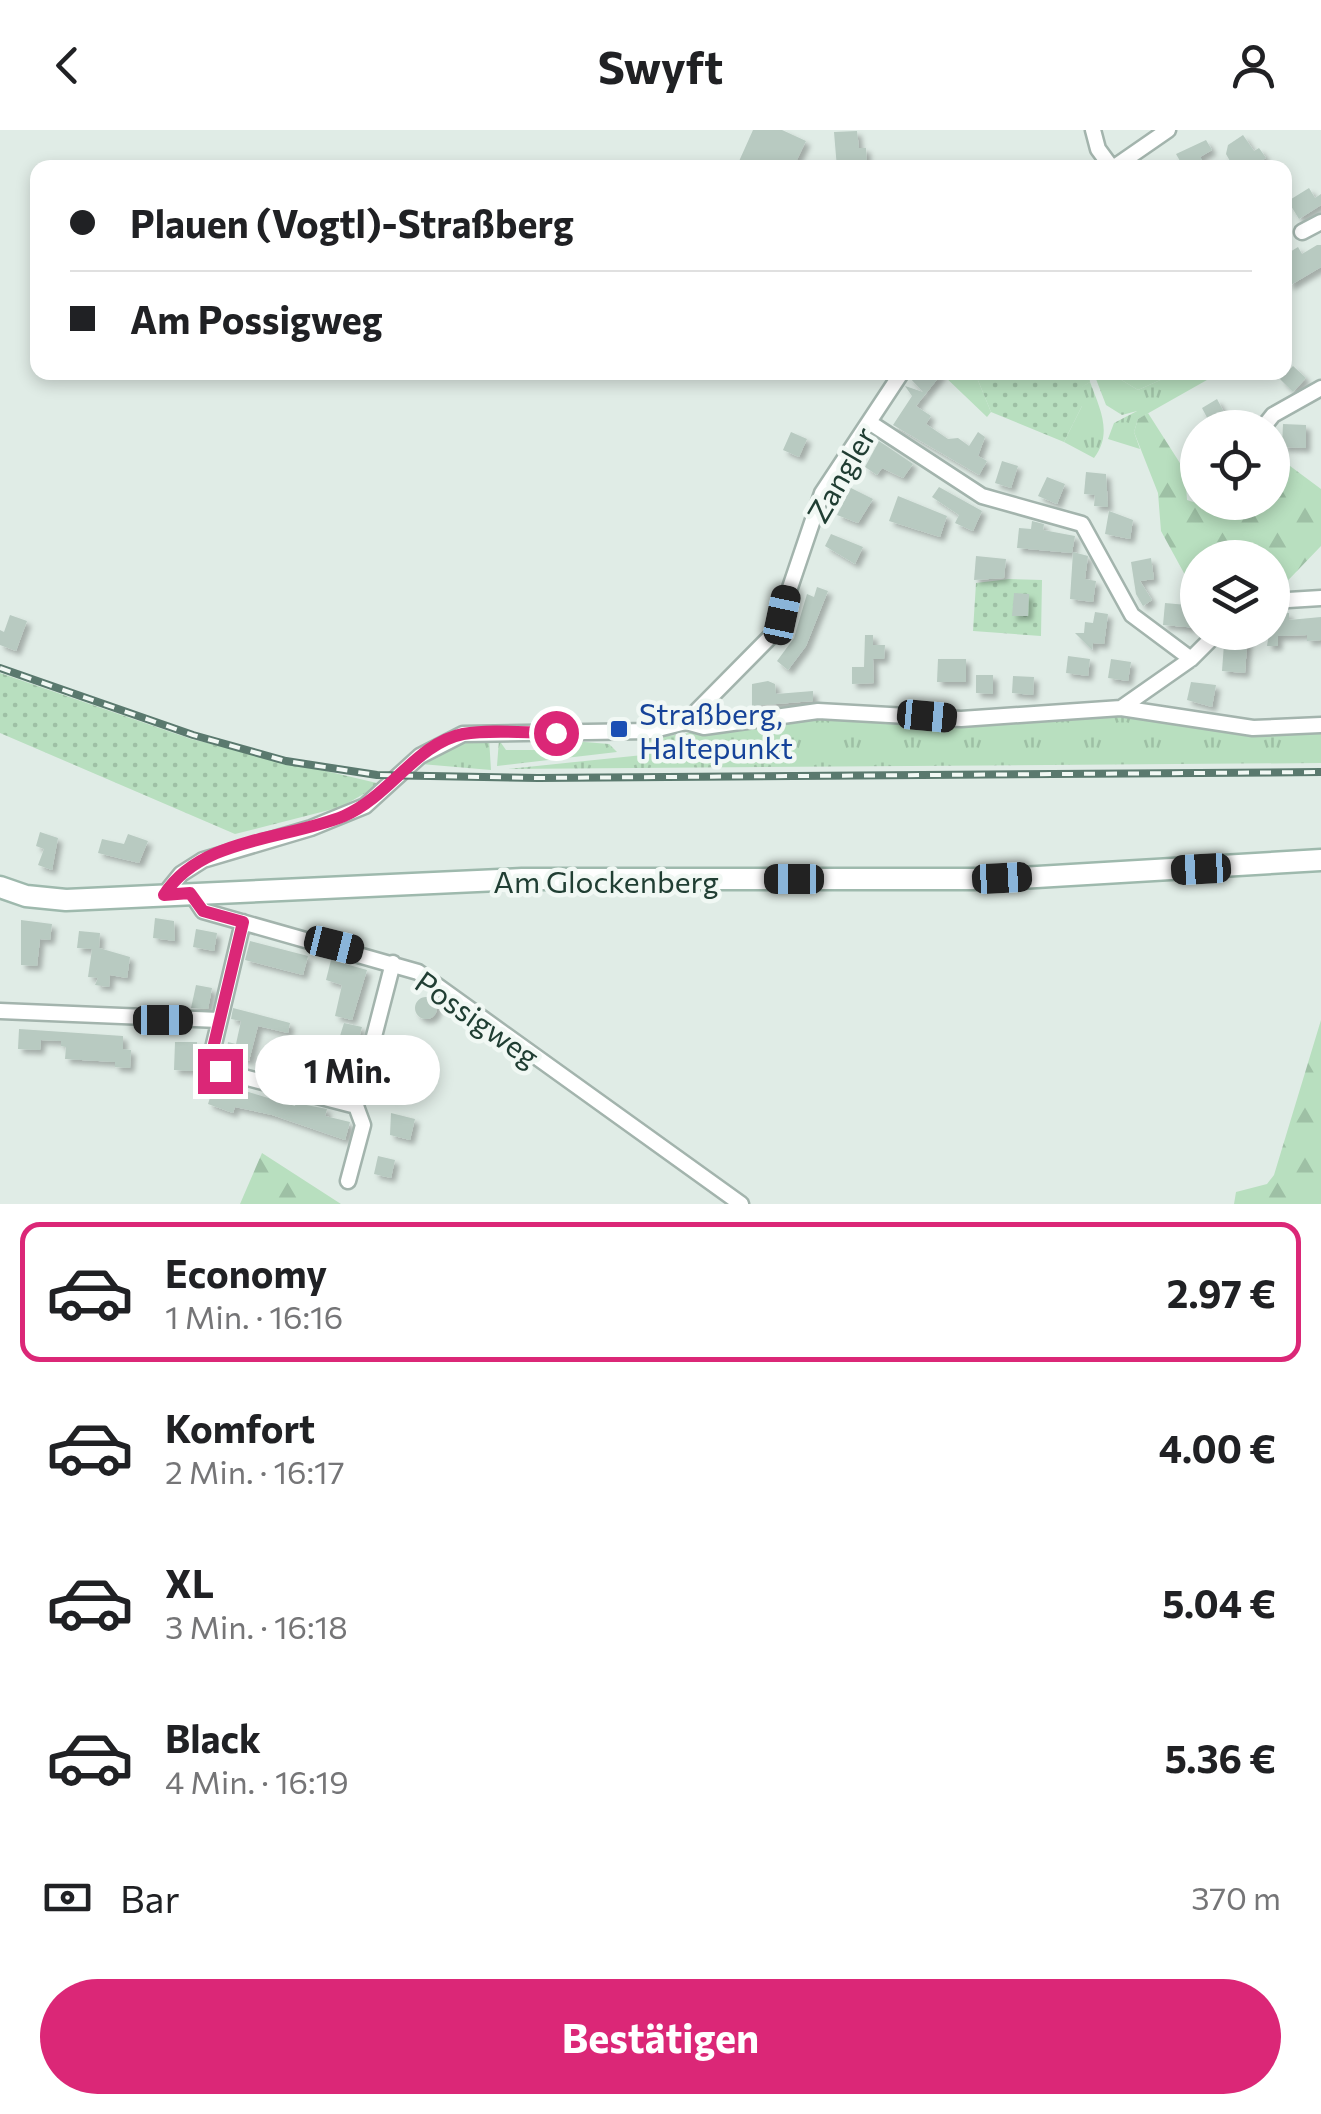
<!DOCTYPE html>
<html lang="de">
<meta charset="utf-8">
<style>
:root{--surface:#fff;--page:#f6f6f6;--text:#202124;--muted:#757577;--line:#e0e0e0;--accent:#db2777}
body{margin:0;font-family:Commissioner,sans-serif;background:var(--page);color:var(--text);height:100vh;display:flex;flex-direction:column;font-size:38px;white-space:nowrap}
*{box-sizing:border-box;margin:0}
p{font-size:32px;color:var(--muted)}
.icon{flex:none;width:55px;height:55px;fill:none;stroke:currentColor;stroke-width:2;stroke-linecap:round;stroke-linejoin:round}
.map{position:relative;height:1074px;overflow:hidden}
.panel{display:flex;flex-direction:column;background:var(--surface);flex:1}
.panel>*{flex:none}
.hud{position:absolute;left:30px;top:30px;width:1262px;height:220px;border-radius:20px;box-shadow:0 5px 15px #0003;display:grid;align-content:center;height:220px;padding:0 40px;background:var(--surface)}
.fabs{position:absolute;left:1180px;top:280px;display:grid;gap:20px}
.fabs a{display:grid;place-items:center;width:110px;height:110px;border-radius:50%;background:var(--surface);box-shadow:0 5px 15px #0003;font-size:50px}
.end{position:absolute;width:45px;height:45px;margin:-22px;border:12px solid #db2777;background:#fff;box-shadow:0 0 0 5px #fff}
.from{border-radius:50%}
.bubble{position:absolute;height:70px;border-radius:35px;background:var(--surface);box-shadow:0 5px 15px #0003;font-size:32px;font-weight:700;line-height:70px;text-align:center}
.car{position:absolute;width:30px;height:60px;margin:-30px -15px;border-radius:12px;box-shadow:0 0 8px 2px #0007;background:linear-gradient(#222 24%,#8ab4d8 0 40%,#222 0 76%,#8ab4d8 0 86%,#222 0)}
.hud b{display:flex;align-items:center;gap:35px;height:95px;font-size:38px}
.hud b+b{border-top:2px solid var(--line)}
.hud i{width:25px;height:25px;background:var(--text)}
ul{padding:18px 0 0;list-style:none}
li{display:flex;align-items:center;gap:30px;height:140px;margin:0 20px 15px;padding:0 20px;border:5px solid transparent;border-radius:20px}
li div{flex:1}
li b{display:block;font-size:38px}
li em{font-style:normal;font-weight:700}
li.active{border-color:var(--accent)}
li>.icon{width:90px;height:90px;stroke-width:1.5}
.pay{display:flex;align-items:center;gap:25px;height:110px;padding:0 40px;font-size:38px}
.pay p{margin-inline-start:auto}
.button{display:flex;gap:20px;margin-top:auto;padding:20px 40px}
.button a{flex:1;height:115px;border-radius:60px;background:var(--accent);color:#fff;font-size:40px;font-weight:700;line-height:115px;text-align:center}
header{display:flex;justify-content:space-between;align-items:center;height:130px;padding:0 40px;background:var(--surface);font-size:45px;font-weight:700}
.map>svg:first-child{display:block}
</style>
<header><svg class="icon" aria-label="back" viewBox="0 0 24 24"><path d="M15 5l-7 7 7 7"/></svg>Swyft<svg class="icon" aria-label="person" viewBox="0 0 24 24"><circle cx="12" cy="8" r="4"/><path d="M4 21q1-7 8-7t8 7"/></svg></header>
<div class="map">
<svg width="1321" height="1074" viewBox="0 0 1321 1074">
<defs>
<pattern id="grass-tufts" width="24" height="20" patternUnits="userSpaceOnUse" patternTransform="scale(2.5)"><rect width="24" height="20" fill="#b8dfbf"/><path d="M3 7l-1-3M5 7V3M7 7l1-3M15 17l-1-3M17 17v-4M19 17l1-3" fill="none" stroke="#9ec0a5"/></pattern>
<pattern id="forest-firs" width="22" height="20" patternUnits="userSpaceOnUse" patternTransform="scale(2.5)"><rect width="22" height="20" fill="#b8dfbf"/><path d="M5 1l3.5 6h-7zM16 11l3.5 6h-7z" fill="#9ec0a5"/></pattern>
<pattern id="garden-dots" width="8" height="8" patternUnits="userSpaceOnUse" patternTransform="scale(2.5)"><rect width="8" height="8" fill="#b8dfbf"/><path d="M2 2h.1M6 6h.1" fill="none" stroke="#9ec0a5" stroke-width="1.8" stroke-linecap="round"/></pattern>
<filter id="shadow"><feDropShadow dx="4.5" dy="4.5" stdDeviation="2.5" flood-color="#0004"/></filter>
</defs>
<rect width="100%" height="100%" fill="#e0ece6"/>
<!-- grass -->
<path fill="url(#grass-tufts)" d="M1110,243L1138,260L1176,243L1214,246L1138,289L1134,302L1140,319L1108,309L1114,293L1137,281L1122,285L1106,275L1096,249Z
M1090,252C1100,279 1113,303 1094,328L1064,312L1082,276L1081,257Z
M818,586L963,594L1122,586L1195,595L1321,601V633L507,639L643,625L644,609Z
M489,608L491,640L421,634L453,615Z
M499,610L506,620H545L539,610L552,611L558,620H578L573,611L609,614L617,622L497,636Z"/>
<!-- forest -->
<path fill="url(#forest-firs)" d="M941,243H975L991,282L987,287Z
M1110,243H1176L1138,260Z
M1148,283L1185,341L1187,370L1234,385L1249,373L1272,372L1273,339L1286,333L1321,359V416L1273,466L1272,428H1198L1197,448L1185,445L1161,401L1158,363L1134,302L1138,289Z
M1321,890V1074H1234L1236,1062L1267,1054L1274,1045Z
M262,1023L341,1074H240Z"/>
<!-- garden -->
<path fill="url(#garden-dots)" d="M975,243H1089L1090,252L1082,257V276L1064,312L991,282Z
M1009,449L1042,450L1041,506L973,501L976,453Z
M0,543L191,609L381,654L341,677L235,704L0,603Z"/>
<!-- building -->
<path fill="#b8cac1" filter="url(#shadow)" d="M753,0H782L806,11L793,38H736Z
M857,1L859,18H866L867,38H837L834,2Z
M1243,5L1254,21L1259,18L1266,28L1248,38H1234L1226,24L1228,15Z
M1206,10L1212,20L1200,27L1204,34L1184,38L1176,24Z
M1309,58L1315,68L1321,64V75L1299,89L1288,71Z
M1317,115H1321V137L1289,156L1285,125L1298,117L1302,124Z
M1293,236L1306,248L1293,262L1280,249Z
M912,242H943L916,276L931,286L926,294L948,309L958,308L969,316L978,302L985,307L978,326L987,331L979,345L893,295L912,266L905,256L923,262L910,248Z
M1217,269L1227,288L1212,297L1202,278Z
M1283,294L1306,295V318L1282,317Z
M791,302L807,309L799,327L783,320Z
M879,311L913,334L903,348L882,338L877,345L865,337Z
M1002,331L1018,336L1011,358L995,353Z
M1086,342L1106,344L1108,377L1094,376L1095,365L1084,364Z
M1047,347L1065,354L1057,374L1038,366Z
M939,357L982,381L973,401L955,393L959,385L932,367Z
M851,358L873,369L858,393L837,385Z
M898,366L947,386L940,407L889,391Z
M1109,381L1133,390L1130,409L1105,404Z
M1032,391L1044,394L1043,400L1075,406L1072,423L1017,418L1019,398L1031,399Z
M831,404L863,417L855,434L825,416Z
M1073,422L1088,426L1085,449L1096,451L1093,472L1070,469Z
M976,426L1006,429L1004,448L974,450Z
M1151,428L1154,449L1140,451L1152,470L1143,476L1136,464L1131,432Z
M817,457L828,461L806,516L788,540L777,531L794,508L807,464L814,467Z
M1014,463L1029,464L1028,486H1012Z
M1165,473L1198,476V498L1163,495Z
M1095,482L1108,484L1104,514L1093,513L1092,520L1075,503H1084L1085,492L1093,493Z
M1289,483V490L1321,487V510L1307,511V505L1278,506V516H1267L1272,484Z
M10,485L27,491L16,521L0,515V500L4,502Z
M1232,502H1248L1245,543L1222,541L1224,514H1231Z
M865,505H873V515H885L884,529H873L874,553L852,554V537H864Z
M1068,526L1090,529L1088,546L1066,543Z
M938,529H966V552H937Z
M1111,529L1131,532L1128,551L1108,548Z
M976,545H993V564L976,563Z
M1013,546L1034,547L1033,565L1012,563Z
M768,551L775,554L776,564L813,561V571L752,576V554Z
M1191,552L1216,555L1212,577L1187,570Z
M40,702L58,708L52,740L38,735L44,719L36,716Z
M128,704L148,711L139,733L98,723L102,709L124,714Z
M155,788L174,791L175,811L153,808Z
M21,790L52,794L50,810L40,809L37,836L21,835Z
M196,799L217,803L214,821L193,817Z
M79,801L100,803L99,818L130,827L127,848L110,845L109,857L95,855L98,848L88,847L92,819L77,818Z
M250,811L308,826L303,845L245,830Z
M331,830L367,840L352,890L335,886L342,855L326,850Z
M196,855L212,858L208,879L191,878Z
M415 878a11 11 0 1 1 22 0a11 11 0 1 1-22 0Z
M233,878L290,893L288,903L258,896L249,931L226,924L228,912L236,914L241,891L231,889Z
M344,893L362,897L347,953L327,948Z
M19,899L123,906V919L131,920L130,938L115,937V932L65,929L66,917L61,916V911L41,910L40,920L18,919Z
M175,912H197L196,941L174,940Z
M276,920L293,925L289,942L272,938Z
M380,945L398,949L394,967L376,962Z
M215,952L295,976L296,973L327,979L325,986L350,992L345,1010L272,985L235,977L233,983L208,974Z
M391,983L415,989L410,1010L390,1005Z
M378,1026L395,1030L391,1048L374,1044Z"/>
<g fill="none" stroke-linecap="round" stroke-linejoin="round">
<!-- minor casing -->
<g stroke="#a3b4ad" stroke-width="19">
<path id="minor" d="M1093,0L1098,19L1112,38
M1113,38L1168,0
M1302,102L1321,92
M869,292L982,366L1082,394L1132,485L1191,529
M1265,295L1273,285L1321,258
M1272,471L1321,468
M1121,578L1191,529L1218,502
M686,592L775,502L822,363L902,242
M191,763L203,781L418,842L741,1074
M164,765L181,744L203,730L311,698L365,676L420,626L463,604L650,601L686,592L704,597L818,581L961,589L1121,578L1253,598L1321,595
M243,792L210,931L220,941L356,976L393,833
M0,881L219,890
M348,1051L363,995L356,976"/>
</g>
<!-- secondary casing -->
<g stroke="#9eb9ad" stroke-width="25">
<path id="secondary" d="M0,757L26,766L66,770L522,749H1002L1321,730"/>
</g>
<!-- minor -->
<use href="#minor" stroke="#fff" stroke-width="14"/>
<!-- secondary -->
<use href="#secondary" stroke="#fff" stroke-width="20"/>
<!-- rail casing -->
<g stroke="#5a796e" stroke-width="8">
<path id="rail" d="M0,538L193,605L286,631L377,645L538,648L1321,642"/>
</g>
<!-- rail -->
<use href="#rail" stroke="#f1f8f4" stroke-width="4" stroke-dasharray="11" stroke-linecap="butt"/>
</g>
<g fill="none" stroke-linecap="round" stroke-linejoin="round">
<!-- route -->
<path stroke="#db2777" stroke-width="12" d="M220,941L210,931L243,792L203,781L190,763L164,765C201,707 286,710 344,686C390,666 417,613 463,604C492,599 526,603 556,603"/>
</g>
<!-- markers -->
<rect fill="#1a4fb4" stroke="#f1f8f4" stroke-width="4" x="609" y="589" width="20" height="20" rx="5"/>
<g text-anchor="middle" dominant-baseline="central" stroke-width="9" stroke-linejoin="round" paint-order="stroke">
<!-- street labels -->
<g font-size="30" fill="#203e33" stroke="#f1f8f4">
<text transform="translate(840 344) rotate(-60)">Zangler</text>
<text x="606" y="750">Am Glockenberg</text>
<text transform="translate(478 888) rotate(35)">Possigweg</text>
</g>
<!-- transit labels -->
<g font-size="30" fill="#164399" stroke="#f1f8f4" text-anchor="start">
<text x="639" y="582">Straßberg,<tspan x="639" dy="34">Haltepunkt</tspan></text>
</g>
</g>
</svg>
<div class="fabs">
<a><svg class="icon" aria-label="locate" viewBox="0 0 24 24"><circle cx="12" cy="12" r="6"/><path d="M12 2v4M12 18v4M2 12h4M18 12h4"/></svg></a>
<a><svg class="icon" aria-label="layers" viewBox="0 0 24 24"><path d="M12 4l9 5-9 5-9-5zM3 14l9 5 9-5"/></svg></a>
</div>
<i class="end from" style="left:556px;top:603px"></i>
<i class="end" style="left:220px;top:941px"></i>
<div class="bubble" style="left:255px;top:905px;width:185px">1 Min.</div>
<i class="car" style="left:782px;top:485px;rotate:12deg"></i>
<i class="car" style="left:927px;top:586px;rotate:95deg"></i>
<i class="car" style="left:1201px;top:739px;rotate:267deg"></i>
<i class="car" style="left:1002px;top:748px;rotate:87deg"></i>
<i class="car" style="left:794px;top:749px;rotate:270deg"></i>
<i class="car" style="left:334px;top:815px;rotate:104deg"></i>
<i class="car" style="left:163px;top:890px;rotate:90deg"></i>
<div class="hud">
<b><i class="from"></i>Plauen (Vogtl)-Straßberg</b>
<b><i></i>Am Possigweg</b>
</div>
</div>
<section class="panel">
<ul>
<li class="active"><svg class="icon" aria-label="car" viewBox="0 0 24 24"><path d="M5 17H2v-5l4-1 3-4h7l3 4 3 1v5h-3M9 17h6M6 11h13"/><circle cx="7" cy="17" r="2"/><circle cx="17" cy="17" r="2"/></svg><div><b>Economy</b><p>1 Min. · 16:16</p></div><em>2.97 €</em></li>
<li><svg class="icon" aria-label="car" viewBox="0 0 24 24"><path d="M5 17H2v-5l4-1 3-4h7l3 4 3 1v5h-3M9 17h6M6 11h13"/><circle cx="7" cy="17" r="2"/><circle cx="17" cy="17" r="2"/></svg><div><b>Komfort</b><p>2 Min. · 16:17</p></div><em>4.00 €</em></li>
<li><svg class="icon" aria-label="car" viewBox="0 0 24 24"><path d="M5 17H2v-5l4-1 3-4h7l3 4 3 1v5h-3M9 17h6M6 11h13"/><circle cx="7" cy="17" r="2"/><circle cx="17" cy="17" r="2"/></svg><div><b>XL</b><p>3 Min. · 16:18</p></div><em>5.04 €</em></li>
<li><svg class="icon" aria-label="car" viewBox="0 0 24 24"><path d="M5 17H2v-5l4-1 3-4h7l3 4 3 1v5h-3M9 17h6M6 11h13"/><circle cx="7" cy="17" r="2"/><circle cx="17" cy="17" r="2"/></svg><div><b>Black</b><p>4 Min. · 16:19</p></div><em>5.36 €</em></li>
</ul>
<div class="pay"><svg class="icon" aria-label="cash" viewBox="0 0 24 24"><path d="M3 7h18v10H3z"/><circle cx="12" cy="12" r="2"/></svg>Bar<p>370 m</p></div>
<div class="button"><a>Bestätigen</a></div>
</section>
